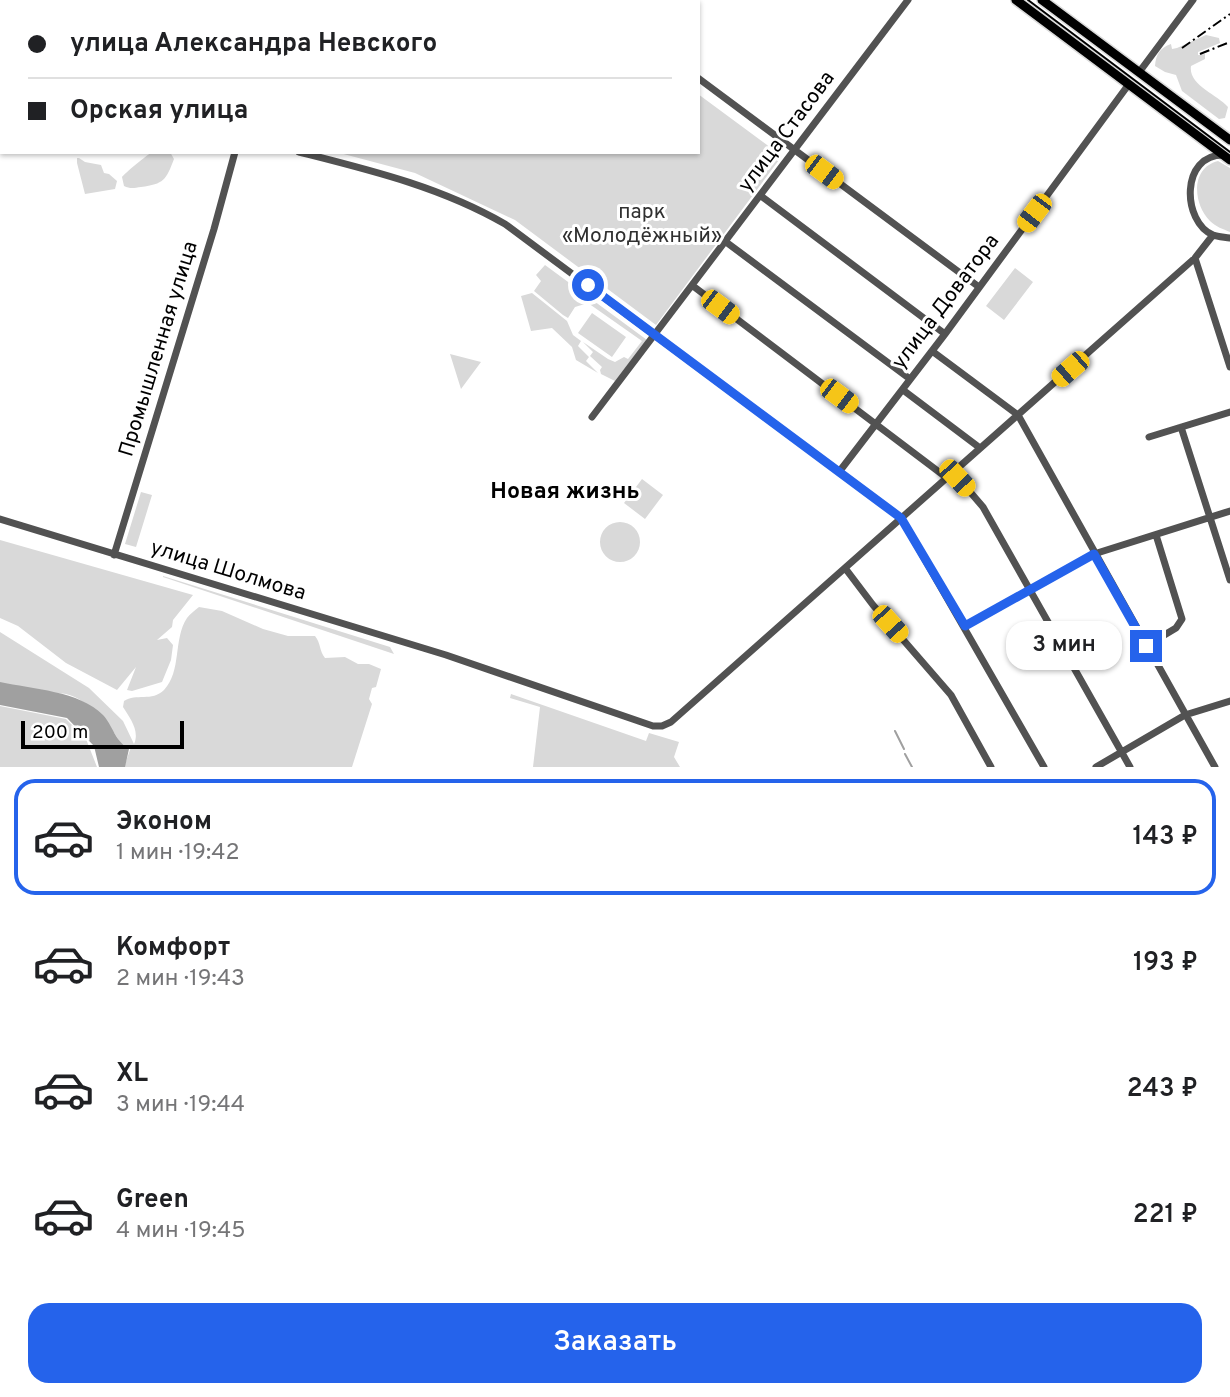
<!DOCTYPE html>
<html lang="ru">
<meta charset="utf-8">
<style>
:root{--surface:#fff;--page:#f2f2f2;--text:#202124;--muted:#757577;--line:#e0e0e0;--accent:#2563eb}
body{margin:0;font-family:Overpass,sans-serif;background:var(--page);color:var(--text);height:100vh;display:flex;flex-direction:column;font-size:26px;white-space:nowrap}
*{box-sizing:border-box;margin:0}
p{font-size:23px;color:var(--muted)}
.icon{flex:none;width:38px;height:38px;fill:none;stroke:currentColor;stroke-width:2;stroke-linecap:round;stroke-linejoin:round}
.map{position:relative;height:767px;overflow:hidden}
.details{display:flex;flex-direction:column;background:var(--surface);flex:1}
.details>*{flex:none}
.hud{position:absolute;left:0px;top:0px;width:700px;height:154px;box-shadow:0 2px 5px #0004;display:grid;align-content:center;height:154px;padding:0 28px;background:var(--surface)}
.scale{position:absolute;left:21px;bottom:18px;width:163px;box-sizing:border-box;padding-left:7px;border:4px solid #000;border-top:0;font-size:19px;line-height:24px;white-space:nowrap;color:#000;-webkit-text-stroke:5px #fff;paint-order:stroke}
.end{position:absolute;width:32px;height:32px;margin:-16px;border:9px solid #2563eb;background:#fff;box-shadow:0 0 0 4px #fff}
.from{border-radius:50%}
.bubble{position:absolute;height:49px;border-radius:21px;background:var(--surface);box-shadow:0 2px 5px #0004;font-size:23px;font-weight:600;line-height:49px;text-align:center}
.car{position:absolute;width:21px;height:42px;margin:-21px -10px;border-radius:9px;box-shadow:0 0 5px 2px #0007;background:linear-gradient(#f5c518 24%,#345 0 40%,#f5c518 0 76%,#345 0 86%,#f5c518 0)}
.hud b{display:flex;align-items:center;gap:24px;height:66px;font-size:26px}
.hud b+b{border-top:2px solid var(--line)}
.hud i{width:18px;height:18px;background:var(--text)}
ul{padding:12px 0 0;list-style:none}
li{display:flex;align-items:center;gap:21px;height:116px;margin:0 14px 10px;padding:0 14px;border:4px solid transparent;border-radius:21px}
li div{flex:1}
li b{display:block;font-size:26px}
li em{font-style:normal;font-weight:600}
li.active{border-color:var(--accent)}
li>.icon{width:63px;height:63px;stroke-width:1.5}
.primary-button{display:flex;gap:14px;margin-top:auto;padding:14px 28px}
.primary-button a{flex:1;height:80px;border-radius:21px;background:var(--accent);color:#fff;font-size:28px;font-weight:600;line-height:80px;text-align:center}
.map>svg:first-child{display:block}
</style>
<div class="map">
<svg width="1230" height="767" viewBox="0 0 1230 767">
<rect width="100%" height="100%" fill="#fff"/>
<!-- green -->
<path fill="#d9d9d9" d="M1206,35L1219,38L1220,43L1198,52V55L1205,54V59L1191,66C1188,85 1217,94 1228,107L1225,118L1219,119L1182,91L1176,75L1165,72L1155,66C1156,54 1160,48 1171,44L1172,49L1177,48Z
M698,94L782,156L656,325L515,220L415,173L336,152H698Z
M170,152L174,159C166,180 164,184 141,187C134,188 130,189 124,186L122,177C124,174 148,154 151,153C156,151 165,152 170,152Z
M79,158L85,162L101,165L104,173L109,174L117,181L115,189L85,194L77,163V158Z
M1218,161L1230,168V232C1223,229 1216,227 1210,221C1193,204 1190,168 1218,161Z
M545,265L647,340L615,381L601,374L600,370L602,367L590,356L593,352L583,342L608,359L615,362L624,357L628,359L642,341L588,303L575,307L568,318L563,315L534,291L541,281L536,275Z
M1015,268L1033,282L1004,320L986,306Z
M532,293L567,321L573,335L581,341L578,346L589,357L586,361L598,373L576,360L572,347L552,328L531,331L521,296Z
M592,313L626,337L612,357L578,333Z
M450,354L481,362L461,389Z
M642,479L663,495L645,519L624,503Z
M141,492L152,495L136,547L125,544Z
M600 542a20 20 0 1 1 40 0a20 20 0 1 1-40 0Z
M0,540L193,595L173,620L172,627L157,640L167,638L173,645L171,660L162,682L132,691L127,690L136,667L117,690L66,663L18,626L0,618Z
M163,576L390,647L394,654L163,577Z
M199,607L222,611L263,629L288,636H315C321,643 319,651 325,658L345,657L358,664H369L381,669L376,687L372,688L369,699L372,704L352,767H124L131,747L124,750C115,729 89,699 66,694C57,692 47,694 38,692C25,691 12,687 0,684V632L89,688L123,721L134,744C140,731 130,718 123,707L124,701C136,693 152,702 164,690C182,671 173,639 187,618C190,614 195,610 199,607Z
M511,694L646,741L649,733L679,742L674,757L680,767H533L540,707L510,698Z
M0,706L66,719L86,739L97,767H0Z"/>
<!-- water -->
<path fill="#a0a0a0" d="M0,682C32,689 80,691 103,715C113,726 115,741 129,749L125,767H99L94,746L67,718L0,705Z"/>
<g fill="none" stroke-linecap="round" stroke-linejoin="round">
<!-- stream -->
<path stroke="#a0a0a0" stroke-width="2" d="M895,731L904,749
M905,754L912,767"/>
<!-- major casing -->
<g stroke="#dbdbdb" stroke-width="12">
<path id="major" d="M1016,0L1230,160
M1042,0L1230,140"/>
</g>
<!-- minor -->
<path stroke="#525252" stroke-width="7" d="M595,0L597,2
M122,2L136,0
M259,2V0
M0,17H2
M1140,71L1193,0
M698,78L979,287
M0,83H2
M0,143H2
M299,152C370,170 441,187 505,224L901,518L1044,767
M1224,155C1180,154 1182,222 1213,235C1218,237 1225,237 1230,238
M761,196L945,334
M726,242L910,379
M1195,258L1230,367
M693,286L947,478
M932,351L1018,415L1215,767
M903,390L980,448
M592,417L908,0
M1181,427L1230,580
M1149,437L1230,412
M839,472L945,334L1129,84
M953,472L983,507L1130,767
M0,519L446,655L653,726H662L671,722L1195,258L1213,235
M114,555L214,229L235,152
M845,568L873,605L951,695L991,767
M965,626L1094,554L1230,511
M1146,646L1176,628L1182,619L1156,535
M1096,767L1185,715L1230,701"/>
<!-- major -->
<use href="#major" stroke="#000" stroke-width="9"/>
<!-- tram -->
<path stroke="#000" stroke-width="2" d="M1028,0L1230,152"/>
<!-- rail -->
<path stroke="#000" stroke-width="2" stroke-dasharray="10 3.5 2 3.5" stroke-linecap="butt" d="M1182,48L1230,14
M1200,54L1230,42"/>
</g>
<g fill="none" stroke-linecap="round" stroke-linejoin="round">
<!-- route -->
<path stroke="#2563eb" stroke-width="9" d="M588,285L901,518L965,626L1094,554L1146,646"/>
</g>
<g text-anchor="middle" dominant-baseline="central" stroke-width="6" stroke-linejoin="round" paint-order="stroke">
<!-- street labels -->
<g font-size="21" fill="#000" stroke="#fff">
<text transform="translate(787 132) rotate(-53)">улица Стасова</text>
<text transform="translate(946 302) rotate(-53)">улица Доватора</text>
<text transform="translate(159 349) rotate(-73)">Промышленная улица</text>
<text transform="translate(228 571) rotate(17)">улица Шолмова</text>
</g>
<!-- park labels -->
<g font-size="21" fill="#303030" stroke="#fff">
<text x="642" y="212">парк<tspan x="642" dy="24">«Молодёжный»</tspan></text>
</g>
<!-- neighbourhood labels -->
<g font-size="23" font-weight="bold" fill="#000" stroke="#fff">
<text x="565" y="492">Новая жизнь</text>
</g>
</g>
</svg>
<div class="scale">200 m</div>
<i class="end from" style="left:588px;top:285px"></i>
<i class="end" style="left:1146px;top:646px"></i>
<div class="bubble" style="left:1006px;top:621px;width:116px">3 мин</div>
<i class="car" style="left:824px;top:172px;rotate:127deg"></i>
<i class="car" style="left:1034px;top:213px;rotate:217deg"></i>
<i class="car" style="left:720px;top:307px;rotate:127deg"></i>
<i class="car" style="left:1070px;top:369px;rotate:229deg"></i>
<i class="car" style="left:839px;top:396px;rotate:127deg"></i>
<i class="car" style="left:957px;top:478px;rotate:137deg"></i>
<i class="car" style="left:890px;top:624px;rotate:138deg"></i>
<div class="hud">
<b><i class="from"></i>улица Александра Невского</b>
<b><i></i>Орская улица</b>
</div>
</div>
<section class="details">
<ul>
<li class="active"><svg class="icon" aria-label="car" viewBox="0 0 24 24"><path d="M5 17H2v-5l4-1 3-4h7l3 4 3 1v5h-3M9 17h6M6 11h13"/><circle cx="7" cy="17" r="2"/><circle cx="17" cy="17" r="2"/></svg><div><b>Эконом</b><p>1 мин · 19:42</p></div><em>143 ₽</em></li>
<li><svg class="icon" aria-label="car" viewBox="0 0 24 24"><path d="M5 17H2v-5l4-1 3-4h7l3 4 3 1v5h-3M9 17h6M6 11h13"/><circle cx="7" cy="17" r="2"/><circle cx="17" cy="17" r="2"/></svg><div><b>Комфорт</b><p>2 мин · 19:43</p></div><em>193 ₽</em></li>
<li><svg class="icon" aria-label="car" viewBox="0 0 24 24"><path d="M5 17H2v-5l4-1 3-4h7l3 4 3 1v5h-3M9 17h6M6 11h13"/><circle cx="7" cy="17" r="2"/><circle cx="17" cy="17" r="2"/></svg><div><b>XL</b><p>3 мин · 19:44</p></div><em>243 ₽</em></li>
<li><svg class="icon" aria-label="car" viewBox="0 0 24 24"><path d="M5 17H2v-5l4-1 3-4h7l3 4 3 1v5h-3M9 17h6M6 11h13"/><circle cx="7" cy="17" r="2"/><circle cx="17" cy="17" r="2"/></svg><div><b>Green</b><p>4 мин · 19:45</p></div><em>221 ₽</em></li>
</ul>
<div class="primary-button"><a>Заказать</a></div>
</section>
